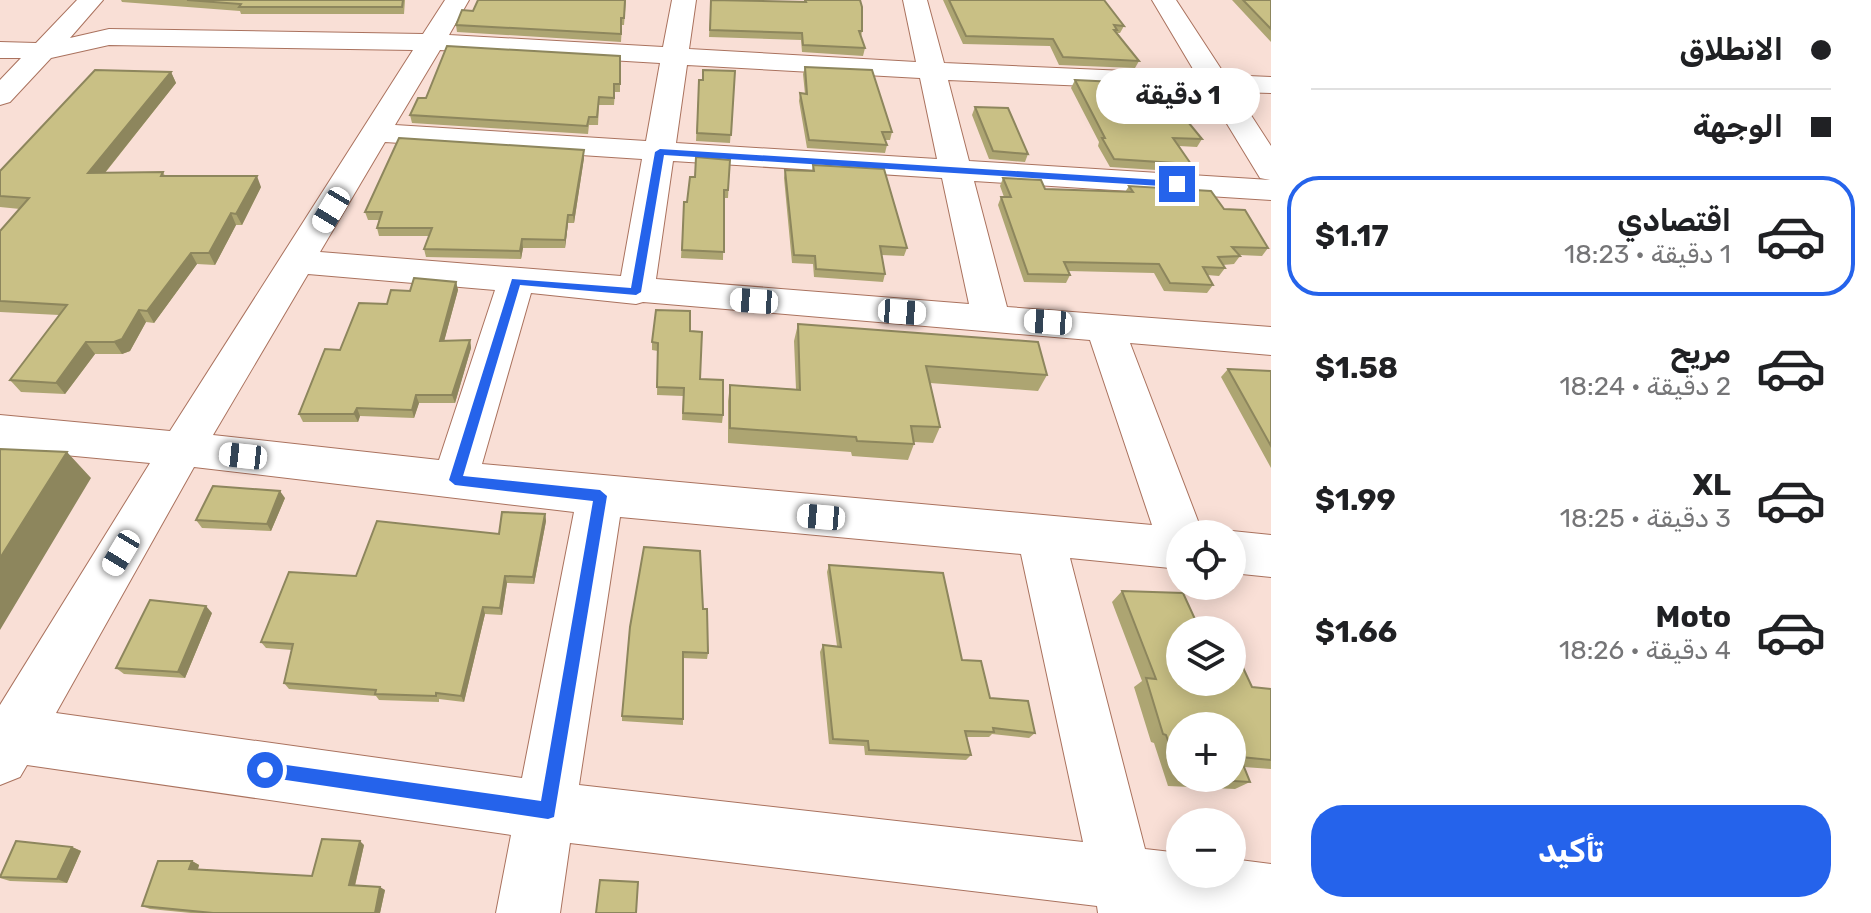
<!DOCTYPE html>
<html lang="ar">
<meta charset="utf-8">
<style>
:root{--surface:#fff;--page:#f2f2f2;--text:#202124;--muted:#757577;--line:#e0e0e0;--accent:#2563eb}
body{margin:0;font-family:Rubik,Vazirmatn,sans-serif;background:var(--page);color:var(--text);direction:rtl;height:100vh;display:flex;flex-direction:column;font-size:30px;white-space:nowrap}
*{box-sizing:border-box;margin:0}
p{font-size:26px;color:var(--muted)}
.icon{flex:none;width:44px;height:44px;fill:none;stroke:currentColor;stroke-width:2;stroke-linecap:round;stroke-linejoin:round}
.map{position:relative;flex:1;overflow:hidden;direction:ltr}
.side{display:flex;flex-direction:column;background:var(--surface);width:600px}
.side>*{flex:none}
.hud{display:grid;align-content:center;height:176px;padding:0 40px;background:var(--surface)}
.fabs{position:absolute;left:1166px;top:520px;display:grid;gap:16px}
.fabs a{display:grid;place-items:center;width:80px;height:80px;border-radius:50%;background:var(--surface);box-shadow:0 4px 20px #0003;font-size:40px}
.end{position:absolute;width:36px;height:36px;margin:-18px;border:10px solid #2563eb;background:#fff;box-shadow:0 0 0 4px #fff}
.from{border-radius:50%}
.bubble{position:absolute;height:56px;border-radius:28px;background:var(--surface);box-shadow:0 4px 20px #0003;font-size:26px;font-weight:700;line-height:56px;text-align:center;direction:rtl}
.car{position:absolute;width:24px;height:48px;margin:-24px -12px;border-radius:10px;box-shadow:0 0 6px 2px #0007;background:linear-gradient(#fff 24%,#345 0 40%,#fff 0 76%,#345 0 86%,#fff 0)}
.hud b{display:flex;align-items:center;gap:28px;height:76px;font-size:30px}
.hud b+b{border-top:2px solid var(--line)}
.hud i{width:20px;height:20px;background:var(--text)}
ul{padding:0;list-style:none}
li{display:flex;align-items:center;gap:24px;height:120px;margin:0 16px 12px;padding:0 24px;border:4px solid transparent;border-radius:32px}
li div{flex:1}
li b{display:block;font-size:30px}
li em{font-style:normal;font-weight:700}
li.active{border-color:var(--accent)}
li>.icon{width:72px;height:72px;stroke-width:1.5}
.button{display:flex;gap:16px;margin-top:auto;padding:16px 40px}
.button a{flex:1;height:92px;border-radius:32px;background:var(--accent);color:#fff;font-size:32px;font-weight:700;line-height:92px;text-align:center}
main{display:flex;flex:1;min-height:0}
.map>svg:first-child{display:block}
</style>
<main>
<section class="side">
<div class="hud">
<b><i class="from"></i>الانطلاق</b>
<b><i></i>الوجهة</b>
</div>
<ul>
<li class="active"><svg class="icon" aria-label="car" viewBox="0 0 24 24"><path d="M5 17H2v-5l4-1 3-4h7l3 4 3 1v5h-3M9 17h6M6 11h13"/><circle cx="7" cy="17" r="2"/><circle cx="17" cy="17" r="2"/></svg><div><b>اقتصادي</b><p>1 دقيقة · 18:23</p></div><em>$1.17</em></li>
<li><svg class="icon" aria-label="car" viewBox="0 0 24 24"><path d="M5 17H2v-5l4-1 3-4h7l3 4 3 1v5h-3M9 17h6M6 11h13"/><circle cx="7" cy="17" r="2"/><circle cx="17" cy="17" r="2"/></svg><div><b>مريح</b><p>2 دقيقة · 18:24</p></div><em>$1.58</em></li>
<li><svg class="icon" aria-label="car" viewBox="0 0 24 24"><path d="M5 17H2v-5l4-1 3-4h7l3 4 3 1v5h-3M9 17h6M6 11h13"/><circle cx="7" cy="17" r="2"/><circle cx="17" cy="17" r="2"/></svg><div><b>XL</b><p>3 دقيقة · 18:25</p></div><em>$1.99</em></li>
<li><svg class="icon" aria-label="car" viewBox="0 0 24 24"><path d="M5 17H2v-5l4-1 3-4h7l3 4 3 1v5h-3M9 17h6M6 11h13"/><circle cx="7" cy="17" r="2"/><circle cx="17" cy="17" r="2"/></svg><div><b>Moto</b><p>4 دقيقة · 18:26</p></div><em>$1.66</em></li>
</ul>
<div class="button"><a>تأكيد</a></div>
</section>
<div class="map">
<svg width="1271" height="913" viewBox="0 0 1271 913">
<rect width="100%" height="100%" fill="#f9dfd6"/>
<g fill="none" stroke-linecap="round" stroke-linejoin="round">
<!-- minor casing -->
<g stroke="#aa725e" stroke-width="2">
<path id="minor" d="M77,0H103L70,38L109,29L423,34L445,0H469L449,35L663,47L672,0H696L689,49L916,62L903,0H927L944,63L1196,74L1152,0H1176L1225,75L1271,77V93L1236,92L1271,146V200L974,181L1007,307L1271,327V355L1130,343L1203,534H1180V569L1070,558L1145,849L1180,853V874H1232V859L1271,864V913H1098L1097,906L570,843L560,913H496L511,835L27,765L20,777L0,785V705L150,463L0,449V415L170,431L413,50L109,45L51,58L10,102L0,105V80L21,58H0V42L36,43ZM440,50L660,63L646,141L395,125ZM687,65L920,78L937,159L676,143ZM948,80L1207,91L1260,178L1270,180L969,161ZM385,142L642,159L621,276L320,252ZM673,161L942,178L969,304L656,279ZM308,274L495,290L439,460L213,435ZM531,293L636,304L643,302L1090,340L1152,525L482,464ZM194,467L574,512L522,778L56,713ZM620,517L1021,554L1083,842L579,785Z
M1232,531L1271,535V577L1232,573V534H1224Z"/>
</g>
<!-- minor -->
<use href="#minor" fill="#fff" fill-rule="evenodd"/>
</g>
<!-- wall -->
<path fill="#ada572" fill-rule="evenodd" d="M121,0H405L404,14H241L240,11L122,2Z
M478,0H626L624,25H622L621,42L457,32L456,25L473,11Z
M711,0L804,2V0H860L862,31L861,37L865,48L863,56L802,52L801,40L709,37Z
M943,0H1104L1124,26L1120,33H1117L1139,61L1135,68L1059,65L1050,46L963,44Z
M1232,0H1271V42Z
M620,56V92H615L614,105H599L598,125H589L588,134L412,123L410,115L426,98Z
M805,67L892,132L890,140H885L887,145L885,153L807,148L799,101L800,93L805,94L803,74Z
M735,71L730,143L696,141L699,80Z
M171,72L176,83L105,173L163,172L165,176L261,187L242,225H236L215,265L197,264L154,323L146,322L130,351L122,354H95L65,394L21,392L10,380L59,315L0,312V231L20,209L0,207V171Z
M1075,80L1202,139L1197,147L1179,146L1191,164L1187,172L1110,167L1098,146L1099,142L1071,88Z
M975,107L1028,154L1025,162L989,159L972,115Z
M584,158L574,223H568L565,248H523L521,259L426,257L424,249L429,236H379L377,228L379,220H368L365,212Z
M730,160L728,198H724L723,260L681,258L684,202H687L695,177Z
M813,165L907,248L904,256L882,255L885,274L883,282L814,277L813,264L792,263L784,178L785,170L812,171Z
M1003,178L1045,189L1125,192L1129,186L1224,209L1268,248L1262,256L1239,255L1240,256L1234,264L1223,265L1225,268L1219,276L1207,275L1213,285L1207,293L1164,291L1154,273L1068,271L1070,275L1066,283L1024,282L998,205L1001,197H1004L1000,186Z
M456,282L458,290L444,341L470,340L471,348L455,403H419L414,418L360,416L358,422H303L299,414L340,350L410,291Z
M798,324L1047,375L1038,391L930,383L940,427L933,443L914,442V444L908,460L852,456L851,452L728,443V401L730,385L796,389L794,341Z
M690,331L700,379L723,415L722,423L682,420L683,396L657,395L658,351L652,350V342Z
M1228,369L1271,371V468L1221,377Z
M285,498L271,531L202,528L196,520Z
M545,514L546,521L534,584L507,583L502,615L485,614L464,702L439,699V702L379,700L376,696L289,689L284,683L292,650L266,648L261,642L356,576L499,534Z
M829,565L962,660L990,698L1035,733L1029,738L992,734L989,737H966L971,755L966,760L865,755L864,746L829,744L820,652L823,645L837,646L827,572Z
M1122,591L1180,682L1271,689V769L1244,767L1250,782L1235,789L1168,786L1154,743L1151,742L1134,687L1142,681L1112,602ZM1180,726L1232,778H1180Z
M703,609L708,653L707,659L683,658V725L622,721V716Z
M212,613L185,678L124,674L116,668Z
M364,845L355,886L385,890L380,913H191L150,909L142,906L192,861L199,865L198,869L312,876Z
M72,847L81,851L67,883L10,881L0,878Z"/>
<!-- shaded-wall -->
<path fill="#8d865d" d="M171,72L176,83L95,185L88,173Z
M584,150V158L574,223L573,215Z
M257,176L261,187L242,225L236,214Z
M231,213L236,225L215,265L209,253Z
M568,215V223L565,248V240Z
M522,239L523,248L521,259L520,251Z
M191,253L197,264L154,323L147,311Z
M456,282L458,290L442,349L440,341Z
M139,310L146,322L130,351L122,354L114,342Z
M470,340L471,348L455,403L452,395Z
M86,342L95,354L65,394L56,383Z
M416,395L419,403L414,418L412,410Z
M357,408L360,416L358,422L354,414Z
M67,452L91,478L0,630V558Z
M280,491L285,498L271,531L267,524Z
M545,514L546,521L534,584L533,577Z
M505,576L507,583L502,615L500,608Z
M206,606L212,613L185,678L178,672Z
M483,607L485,614L464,702L461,696Z
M360,841L364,845L354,889L349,885Z
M72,847L81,851L67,883L57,879Z
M192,861L199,865L197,872L189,869Z
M380,887L385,890L380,913H375Z"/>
<!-- building -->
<path fill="#c9c085" stroke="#8d865d" stroke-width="2" d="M187,0H403L402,7H239L241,4Z
M478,0H625L624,18H621V34L456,25L462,10L473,11Z
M711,0L806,2L805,0H860L862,7V31H859L865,48L803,45L802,33L710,30Z
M949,0H1104L1124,26L1114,25L1117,30H1114L1139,61L1063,57L1053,39L966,36Z
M1243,0H1271V29Z
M447,46L620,56V84H614V98L599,97L597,117H589L587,126L410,115L418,98H426Z
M805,67L872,70L892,132H882L887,145L809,140L800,93L807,94Z
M95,70L171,72L88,173L163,172L161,176H257L236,214L231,213L209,253H191L147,311L139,310L122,339L114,342H86L56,383L10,380L67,305L0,301V231L29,198L0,196V171Z
M703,70L735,71L731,135L697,133L699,80H703Z
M1075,80L1157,84L1202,139L1173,138L1191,164L1114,159L1102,138H1105Z
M975,107L1008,108L1028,154L993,151Z
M399,138L584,150L573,215H568L565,240L522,239L520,251L424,249L432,228H377L382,212H365Z
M696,157L730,160L728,190H724V252L682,250L684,202H687L690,177H695Z
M813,165L884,169L907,248L880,246L885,274L816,269L815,256L794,255L785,170L814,171Z
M1003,178L1041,180L1045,189L1133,192L1129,186L1211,191L1224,209L1245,210L1268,248L1232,247L1240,256L1218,257L1225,268L1203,267L1213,285L1170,283L1159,264L1064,262L1070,275L1028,274L1001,197H1011Z
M414,278L456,282L440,341L470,340L452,395H416L412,410L357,408L354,414H299L325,349L340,350L359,303L387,304L391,290L410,291Z
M656,310L690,311V331L702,332L700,379L723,380V415L683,413L684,388L657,387L658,343L652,342Z
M798,324L1038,342L1047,375L926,366L940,427L911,426L914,444L857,441L856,437L730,428V385L800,390Z
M1228,369L1271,371V446Z
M0,449L67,452L0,558Z
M213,486L280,491L267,524L196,520Z
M502,512L545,514L533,577L505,576L500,608L483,607L461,696L436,693V696L375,694L376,690L284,683L293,644L261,642L289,572L356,576L377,521L499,534Z
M644,547L700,551L703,609H707L708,653L683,652V719L622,716L630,627Z
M829,565L943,573L962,660L981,661L990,698L1028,701L1035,733L993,728L994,732L965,731L971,755L869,750L868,741L833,739L823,645L841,647Z
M1122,591L1183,593L1200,630H1180V682H1232V659H1239L1252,687L1271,689V760L1240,757L1250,782L1182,778H1232V726H1180V774L1166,735L1163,734L1146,678L1156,679Z
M150,600L206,606L178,672L116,668Z
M322,839L360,841L349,885L380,887L375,913H213L142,906L158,861H192L189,869L312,876Z
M16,841L72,847L57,879L0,877Z
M600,880L638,882L636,913H596Z"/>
<!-- route -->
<path fill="#2563eb" d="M660,149L1177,181L1182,184L1177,187L664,155L641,292L636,295L520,285L463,476L600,490L607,496L554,817L548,819L259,776L256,770L259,764L265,762L541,801L593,501L455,485L449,480L512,279L631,288L655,152Z"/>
</svg>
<div class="fabs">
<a><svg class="icon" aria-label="locate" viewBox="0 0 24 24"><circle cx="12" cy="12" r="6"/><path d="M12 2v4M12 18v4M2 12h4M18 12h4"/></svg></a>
<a><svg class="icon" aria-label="layers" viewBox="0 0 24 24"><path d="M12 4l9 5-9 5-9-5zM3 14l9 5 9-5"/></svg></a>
<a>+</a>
<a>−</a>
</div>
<i class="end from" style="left:265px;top:770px"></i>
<i class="end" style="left:1177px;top:184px"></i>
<div class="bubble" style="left:1096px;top:68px;width:164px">1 دقيقة</div>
<i class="car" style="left:331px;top:210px;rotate:211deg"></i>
<i class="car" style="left:754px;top:301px;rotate:274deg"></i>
<i class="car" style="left:902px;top:312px;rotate:94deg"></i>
<i class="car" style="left:1048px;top:322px;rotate:274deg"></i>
<i class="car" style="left:243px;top:456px;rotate:276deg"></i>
<i class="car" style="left:821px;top:517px;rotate:275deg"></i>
<i class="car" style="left:121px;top:553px;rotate:211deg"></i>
</div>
</main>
